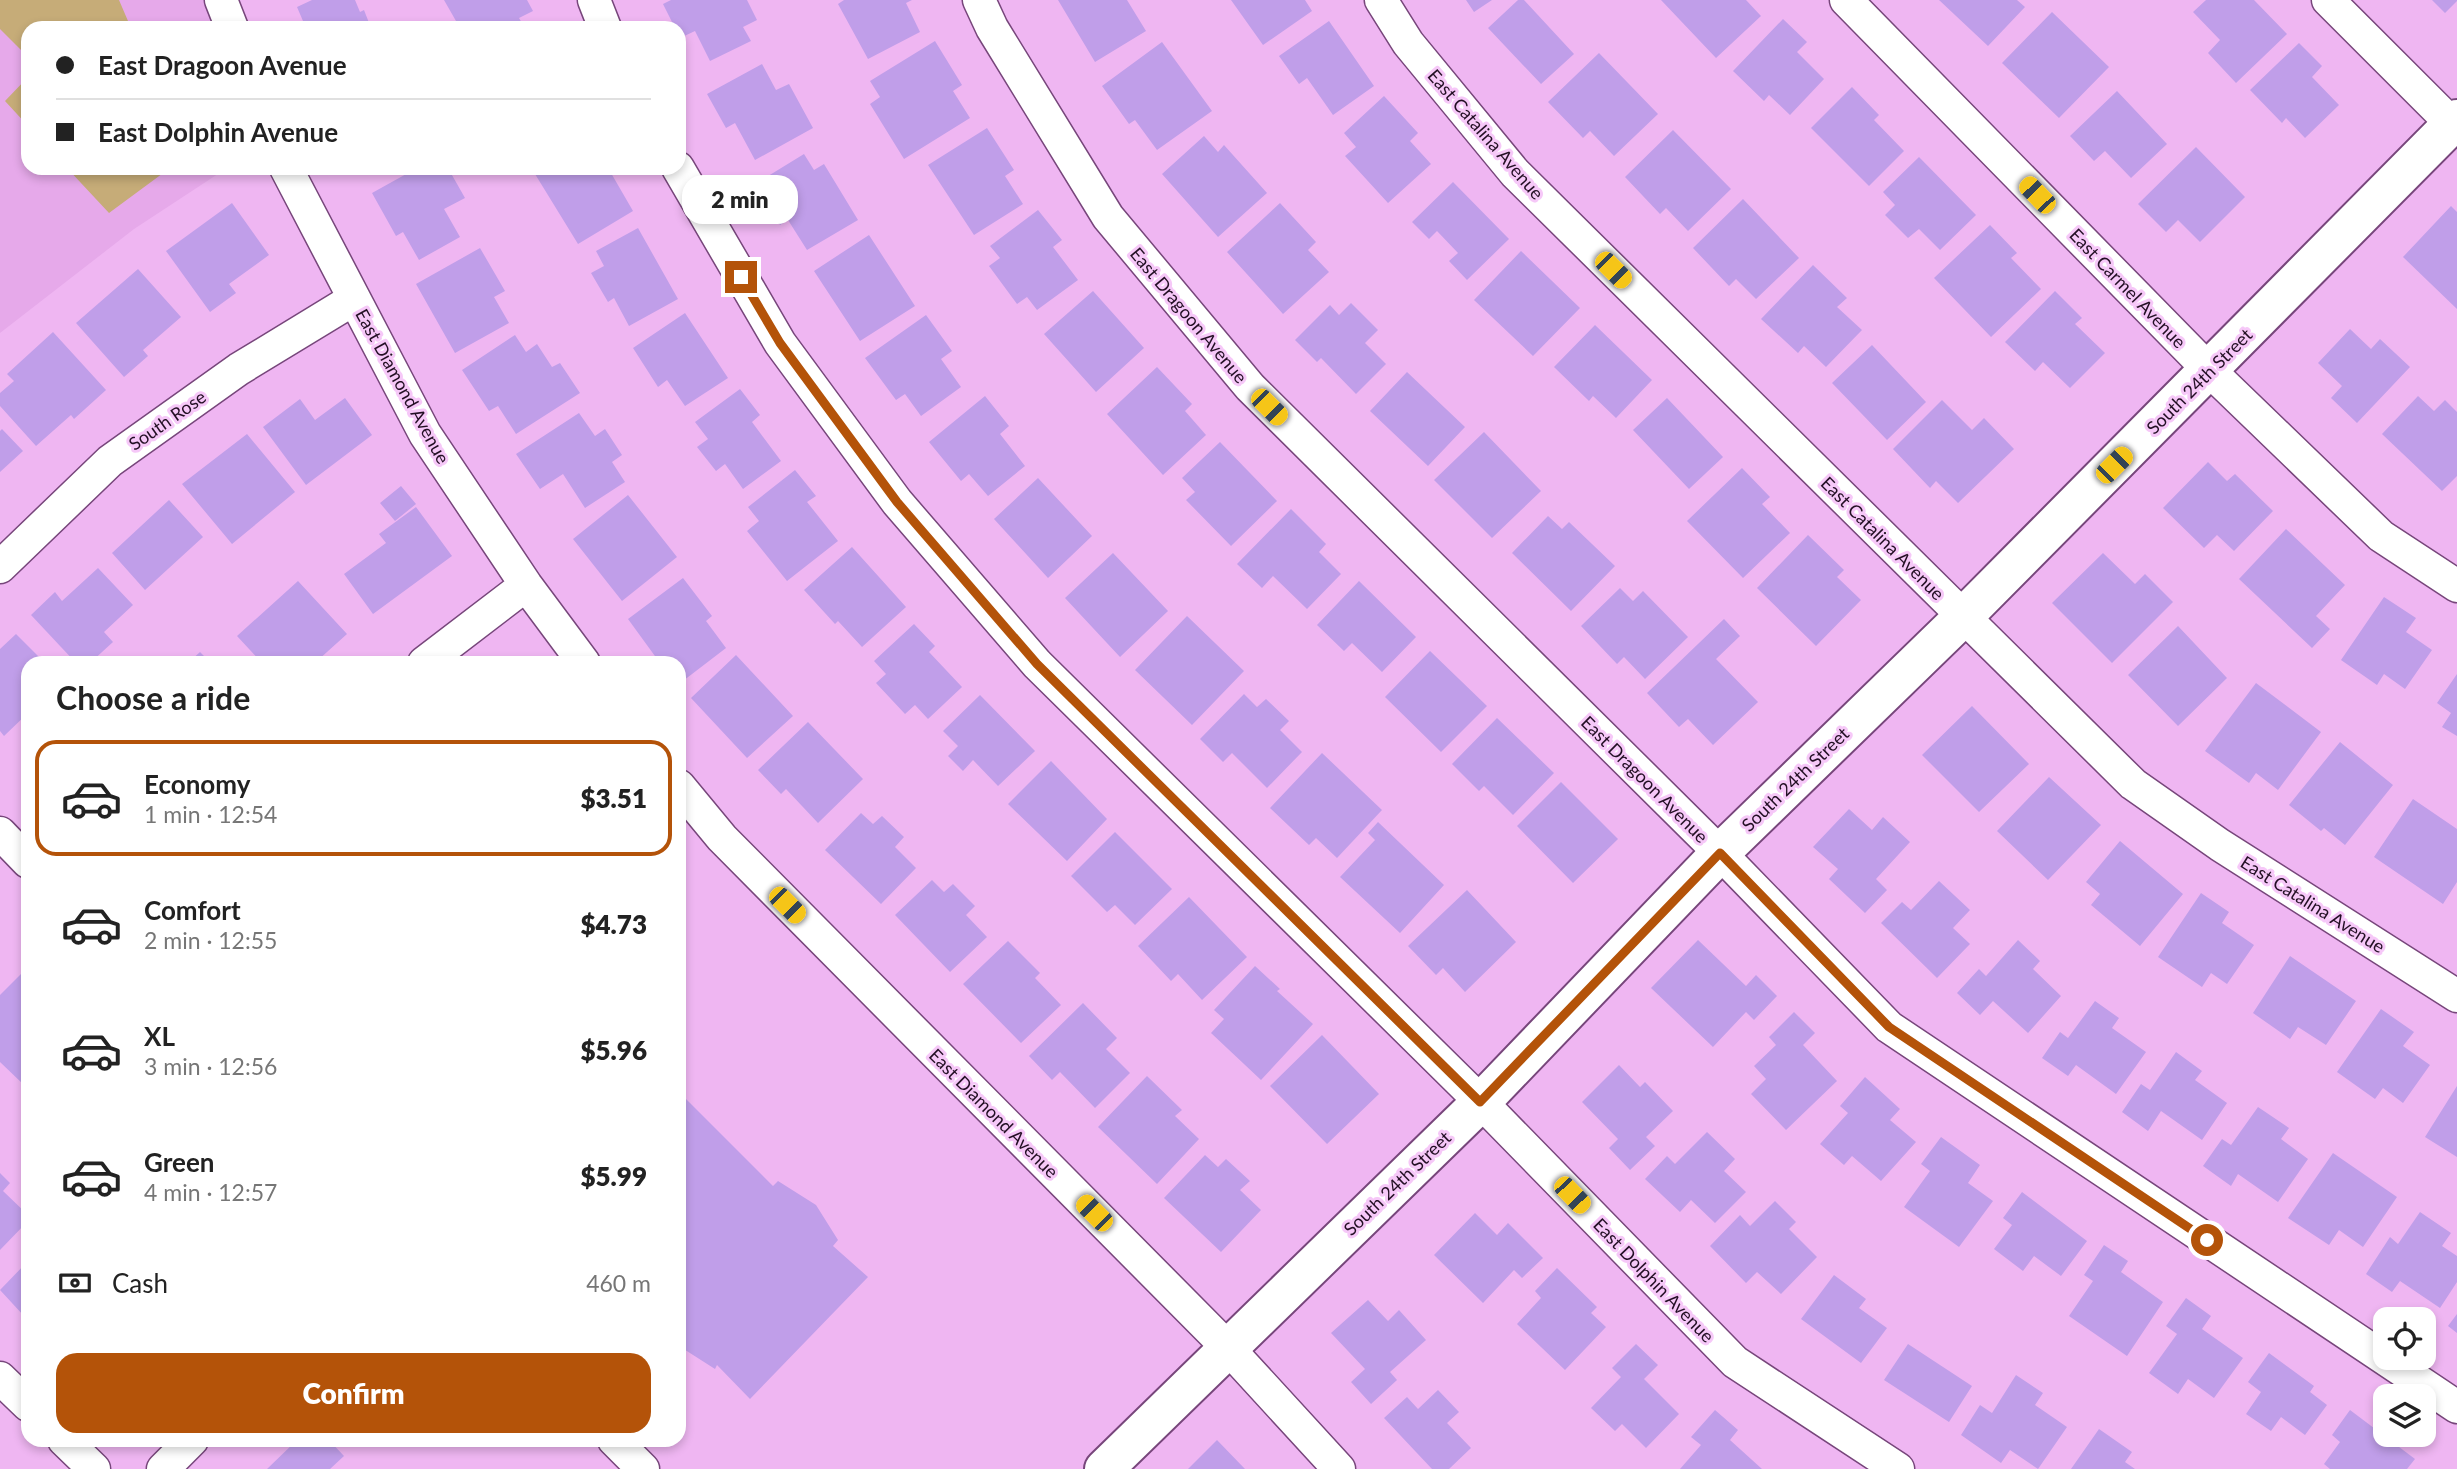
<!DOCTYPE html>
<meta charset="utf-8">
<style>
:root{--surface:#fff;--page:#f2f2f2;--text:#222;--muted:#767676;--line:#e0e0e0;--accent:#b45309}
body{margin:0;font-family:Lato,sans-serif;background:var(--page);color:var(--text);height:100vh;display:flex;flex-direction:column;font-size:26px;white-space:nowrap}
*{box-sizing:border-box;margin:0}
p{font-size:23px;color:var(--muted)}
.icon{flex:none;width:38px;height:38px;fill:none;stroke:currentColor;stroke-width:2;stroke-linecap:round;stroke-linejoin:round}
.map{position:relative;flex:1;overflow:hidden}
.details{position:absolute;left:21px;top:656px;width:665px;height:791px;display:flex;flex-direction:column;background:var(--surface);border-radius:21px;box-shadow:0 4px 10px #0003}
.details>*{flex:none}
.banner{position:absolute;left:21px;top:21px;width:665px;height:154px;border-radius:21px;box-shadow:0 4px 10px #0003;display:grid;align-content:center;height:154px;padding:0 35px;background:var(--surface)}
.buttons{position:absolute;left:2373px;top:1307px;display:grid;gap:14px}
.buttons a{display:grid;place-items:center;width:63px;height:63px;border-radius:14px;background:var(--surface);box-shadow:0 4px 10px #0003;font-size:35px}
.end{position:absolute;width:32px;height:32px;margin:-16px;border:9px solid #b45309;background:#fff;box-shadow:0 0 0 4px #fff}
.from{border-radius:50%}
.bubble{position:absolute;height:49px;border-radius:21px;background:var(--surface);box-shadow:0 4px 10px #0003;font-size:23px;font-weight:800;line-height:49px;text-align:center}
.car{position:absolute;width:21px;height:42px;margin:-21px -10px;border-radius:9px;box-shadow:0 0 5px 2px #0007;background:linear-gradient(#f5c518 24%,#345 0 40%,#f5c518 0 76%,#345 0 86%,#f5c518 0)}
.banner b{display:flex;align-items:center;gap:24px;height:66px;font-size:26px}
.banner b+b{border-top:2px solid var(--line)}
.banner i{width:18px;height:18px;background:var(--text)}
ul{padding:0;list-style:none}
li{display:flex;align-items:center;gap:21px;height:116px;margin:0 14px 10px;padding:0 21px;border:4px solid transparent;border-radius:21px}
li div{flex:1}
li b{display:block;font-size:26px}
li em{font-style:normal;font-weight:800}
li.active{border-color:var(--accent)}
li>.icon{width:63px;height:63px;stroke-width:1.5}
h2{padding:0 35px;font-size:32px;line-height:84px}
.pay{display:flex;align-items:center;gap:18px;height:77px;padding:0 35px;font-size:26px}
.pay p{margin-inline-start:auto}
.cta{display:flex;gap:14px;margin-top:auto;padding:14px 35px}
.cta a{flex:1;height:80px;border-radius:21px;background:var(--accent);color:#fff;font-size:28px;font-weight:800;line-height:80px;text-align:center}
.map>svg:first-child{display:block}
</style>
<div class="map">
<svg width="2457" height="1469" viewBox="0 0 2457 1469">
<rect width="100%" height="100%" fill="#efb6f2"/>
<!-- built -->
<path fill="#e6a9ea" d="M0,0H221L232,28H28V168H227L134,229L0,333Z"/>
<!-- green -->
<path fill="#c6ac78" d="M0,0H119L131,28H28V57L0,29Z
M28,77V126L5,101Z
M67,168H170L109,213Z"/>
<!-- building -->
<path fill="#c09ee9" d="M312,0H355L360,12L364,10L371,28H306L297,7Z
M444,0H527L533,11L519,18L525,28H460Z
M671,0H747L757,20L743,27L751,41L710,61L695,31L680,38L679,28H675L663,4Z
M844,0H912L906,3L920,32L868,59L838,4Z
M1058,0H1127L1146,31L1095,62Z
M1231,0H1305L1312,11L1263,45Z
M1466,0H1492L1474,12Z
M1518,0H1524L1574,54L1541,84L1488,28Z
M1661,0H1746L1761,16L1716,58Z
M1939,0H2017L2025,7L1988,46Z
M2206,0H2254L2287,34L2236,83L2208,53L2220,40L2193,12Z
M2432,0H2457V1L2445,13Z
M2052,12L2109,67L2059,118L2002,63Z
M1783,19L1807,42L1797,52L1824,79L1790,115L1769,95L1764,101L1733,71Z
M1329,21L1374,86L1333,115L1307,78L1299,84L1279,56Z
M935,41L962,85L953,91L970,118L904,159L870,104L880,97L870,81Z
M1162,42L1212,111L1157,150L1135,120L1129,124L1102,86Z
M2299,43L2322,66L2312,77L2339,105L2305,138L2286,118L2282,123L2250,90Z
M1599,53L1658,114L1614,156L1590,131L1583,138L1548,102Z
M762,64L776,90L789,84L813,128L755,160L735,123L726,128L707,94Z
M1852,87L1879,115L1874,120L1904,151L1869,186L1811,128Z
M2117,91L2167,144L2131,178L2105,151L2094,161L2070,136Z
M1384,96L1418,133L1410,141L1431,164L1388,203L1345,156L1356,147L1344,133Z
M987,128L1014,170L1005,176L1023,204L974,235L928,165Z
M1673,130L1731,189L1688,231L1666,208L1660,214L1625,177Z
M1204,136L1218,152L1224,145L1267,193L1218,237L1162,174Z
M2196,147L2245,197L2200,242L2178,220L2166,232L2138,204Z
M804,154L814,170L824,164L858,220L807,250L788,220L780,225L755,184Z
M1919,157L1976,215L1940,250L1919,229L1908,238L1885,215L1895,205L1883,192Z
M417,168H448L465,198L444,209L460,237L419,260L403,232L396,236L372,193Z
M544,168H612L614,172L611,173L633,211L578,244L535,174Z
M1453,182L1509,239L1467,280L1449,261L1458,253L1437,231L1429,239L1412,222Z
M1743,199L1799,258L1756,299L1736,279L1729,286L1693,248Z
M232,203L269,255L229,284L236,293L210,312L166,251Z
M1280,203L1316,242L1308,250L1329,272L1283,314L1227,252Z
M2451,206L2457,212V309L2403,257Z
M1038,210L1062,240L1053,247L1078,280L1037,310L1027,297L1017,304L989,266L1000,258L990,246Z
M1990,225L2017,253L2011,258L2041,289L1991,337L1934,278Z
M638,228L678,299L629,326L614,298L608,302L591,273L604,266L596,251Z
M869,235L915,306L860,341L814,271Z
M480,248L505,291L494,297L509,323L455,353L416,284Z
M1521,251L1580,308L1533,356L1474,300Z
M1813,265L1847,298L1837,307L1862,330L1826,367L1804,346L1798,353L1761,319Z
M138,269L181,317L143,350L148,356L124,377L76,323Z
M1093,291L1144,348L1096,392L1044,334Z
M2055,291L2082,318L2075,324L2105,353L2070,388L2043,362L2035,371L2005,342Z
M1351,303L1378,330L1365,343L1386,364L1356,394L1321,358L1317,362L1295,340L1330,305L1339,315Z
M685,313L728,378L685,406L667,380L658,387L633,348Z
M926,315L952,351L941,359L961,387L921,416L905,394L896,400L865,358Z
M1595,325L1652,380L1616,418L1593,396L1589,401L1554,367Z
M2350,329L2371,349L2380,339L2410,367L2357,423L2331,398L2342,386L2318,363Z
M53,332L106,390L74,419L71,415L36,446L0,406V393L14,381L7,374Z
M515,335L526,352L537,344L552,367L560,363L580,393L516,434L498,406L489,411L462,370Z
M1872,345L1926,402L1887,440L1832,383Z
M1157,367L1192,404L1185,411L1206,435L1163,475L1107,414Z
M1407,372L1465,427L1428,466L1370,411Z
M740,389L760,415L752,422L781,461L743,489L725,464L716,471L697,447L708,439L695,422Z
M985,396L1009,426L1000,434L1025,466L988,496L969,474L961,481L929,442Z
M2418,396L2434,411L2445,400L2457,412V476L2442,491L2382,434Z
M345,398L372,435L306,485L263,427L300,399L315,420Z
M1667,398L1723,457L1689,489L1633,430Z
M1942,400L1972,430L1984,418L2014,449L1958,503L1936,481L1930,488L1893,449Z
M579,413L595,436L605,429L622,455L612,462L625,482L585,508L563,474L540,489L516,454Z
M2,429L23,451L0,472V431Z
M1484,432L1541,491L1492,538L1434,480Z
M247,434L295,492L232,544L182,484Z
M1220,442L1277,501L1231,546L1186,500L1195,492L1182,478Z
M2208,462L2227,481L2235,474L2273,511L2234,551L2217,535L2204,548L2163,508Z
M1742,468L1770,497L1762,504L1790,533L1743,578L1687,521Z
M795,470L816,496L807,502L838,541L787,581L747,531L759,521L748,507Z
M1038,478L1092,536L1048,578L994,519Z
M401,486L416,504L395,521L380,503Z
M628,495L677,557L622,601L573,539Z
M169,500L203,537L145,590L112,553Z
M416,507L452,556L373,614L344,574L386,543L379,534Z
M1291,509L1326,544L1319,552L1341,574L1307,609L1273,576L1262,588L1237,564Z
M1548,516L1562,529L1569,522L1615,566L1571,611L1512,553Z
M2286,529L2345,585L2316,616L2330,629L2312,648L2239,579Z
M1808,535L1844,570L1837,577L1861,600L1816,646L1757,588Z
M852,547L906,607L862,647L838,621L835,624L804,590Z
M1113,553L1168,611L1120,657L1065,598Z
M2103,553L2135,584L2145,574L2173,602L2112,663L2052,603Z
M98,568L133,605L104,632L113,642L90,663H76L31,615L55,592L62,601Z
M683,578L712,616L706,621L726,648L679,684V663H660L628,619Z
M298,581L347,634L317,661L315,658L310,663H262L237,636Z
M1359,581L1416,637L1382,672L1352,643L1344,651L1317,625Z
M1620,588L1633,601L1643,591L1688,637L1645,679L1624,657L1617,664L1581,626Z
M2384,597L2416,618L2406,632L2432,650L2405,689L2384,674L2377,685L2341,660Z
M1187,616L1244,671L1192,725L1135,670Z
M1724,619L1740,636L1716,659L1758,702L1713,745L1688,719L1679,727L1647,693Z
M914,624L935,646L929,652L962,687L928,719L915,705L905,714L876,683L886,674L874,661Z
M2178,626L2227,678L2178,726L2128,675Z
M16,634L45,663H28V713L4,736L0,731V649Z
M1430,651L1487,706L1441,752L1385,697Z
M200,652L211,663H188Z
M736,655L793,716L747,758L691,698Z
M2457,674V736L2442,727L2451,713L2437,703Z
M2256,683L2321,732L2278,790L2256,773L2249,783L2205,751Z
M1244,694L1257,707L1266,699L1289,721L1280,730L1302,752L1267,788L1232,753L1223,762L1200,739Z
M980,695L1035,751L998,786L973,760L963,771L948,756L958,746L943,731Z
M1972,706L2029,764L1979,812L1922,755Z
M1497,718L1554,773L1513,815L1484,786L1479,791L1452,764Z
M808,722L863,779L818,823L786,789L781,794L758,770Z
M2340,742L2393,785L2345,845L2324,828L2321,831L2289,805Z
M1322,753L1382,810L1337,858L1316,838L1309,845L1270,808Z
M1051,761L1107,819L1067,861L1008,804Z
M2049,777L2101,825L2048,880L1997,831Z
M1561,782L1618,839L1573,883L1517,826Z
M2413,799L2457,829V882L2443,904L2374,857Z
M1849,809L1872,830L1883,817L1910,842L1876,879L1887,890L1865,913L1829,879L1838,869L1813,847Z
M861,813L873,824L882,816L904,837L895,847L916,868L881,904L825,850Z
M1378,822L1444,885L1400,933L1340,877L1375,840L1368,833Z
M1115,832L1172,889L1135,925L1115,905L1107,912L1071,876Z
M2120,841L2183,894L2140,946L2091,905L2100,894L2086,882Z
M932,880L944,892L953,884L975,906L966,915L987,937L950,972L895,915Z
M1939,881L1970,910L1953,928L1970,944L1937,978L1881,923L1902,902L1911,910Z
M1467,890L1516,942L1465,992L1443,968L1436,975L1408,946Z
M2201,893L2229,912L2222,923L2254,945L2227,984L2211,973L2202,987L2158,957Z
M1189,897L1247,957L1202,1000L1178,974L1171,981L1138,946Z
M1698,940L1746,986L1756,975L1777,996L1754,1020L1746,1012L1713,1047L1651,988Z
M2018,940L2040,961L2033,969L2061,996L2028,1033L1993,1001L1980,1015L1957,993L1979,969L1986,976Z
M1008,941L1040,973L1035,978L1061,1005L1021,1043L963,984Z
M2290,956L2356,1001L2326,1045L2298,1027L2290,1039L2253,1013Z
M1255,966L1280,989L1277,991L1313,1024L1261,1080L1211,1033L1224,1019L1214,1010Z
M21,974L28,981V1081L24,1085L0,1062V995Z
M2095,1001L2119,1018L2112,1028L2146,1052L2116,1094L2076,1065L2068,1076L2042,1058L2060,1032L2068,1038Z
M1083,1003L1117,1038L1106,1049L1130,1073L1095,1108L1060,1072L1052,1080L1029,1056Z
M2381,1009L2414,1032L2403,1046L2430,1065L2403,1103L2383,1088L2375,1099L2337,1072Z
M1794,1012L1815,1033L1803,1045L1837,1081L1786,1130L1751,1094L1766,1079L1754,1066L1776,1045L1769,1037Z
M1322,1035L1379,1094L1327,1144L1270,1086Z
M2176,1052L2202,1071L2195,1080L2227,1103L2202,1140L2161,1111L2148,1131L2122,1112L2141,1084L2150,1090Z
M1619,1065L1640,1087L1645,1082L1673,1111L1646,1137L1655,1146L1630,1170L1609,1148L1618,1139L1582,1102Z
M1147,1076L1182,1110L1175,1116L1199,1139L1157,1184L1098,1127Z
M1865,1077L1900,1109L1890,1120L1916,1142L1881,1181L1852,1156L1844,1165L1820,1144L1848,1113L1840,1106Z
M2457,1086V1157L2425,1137Z
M679,1092L773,1186L778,1181L816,1205L838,1240L833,1246L868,1277L750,1399L717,1365L715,1369L679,1346Z
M2258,1107L2289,1128L2281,1139L2308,1159L2278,1202L2238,1174L2231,1186L2203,1166L2222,1139L2231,1145Z
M1707,1132L1735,1159L1724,1171L1746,1192L1715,1223L1691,1200L1680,1212L1645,1179L1667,1156L1675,1164Z
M1941,1137L1980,1165L1968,1183L1993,1201L1959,1247L1904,1207L1930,1171L1921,1164Z
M2333,1153L2397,1197L2363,1247L2339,1230L2329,1245L2288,1218Z
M1205,1155L1218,1167L1226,1159L1250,1181L1240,1190L1261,1210L1221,1252L1164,1198Z
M0,1173L10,1183L3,1191L28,1215V1221L0,1250Z
M2022,1192L2087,1241L2061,1276L2034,1256L2023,1271L1994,1249L2012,1225L2003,1218Z
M1775,1201L1796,1222L1789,1229L1817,1257L1781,1294L1757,1272L1746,1283L1710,1246L1740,1215L1750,1226Z
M2420,1212L2451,1233L2442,1246L2457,1256V1282L2440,1308L2400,1281L2392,1292L2366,1274L2390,1237L2398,1244Z
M1475,1213L1497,1235L1508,1223L1543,1258L1522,1278L1514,1270L1483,1303L1434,1255Z
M2104,1245L2128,1261L2121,1272L2163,1302L2127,1356L2069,1316L2093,1281L2084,1275Z
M28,1261V1311L24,1316L0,1290Z
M1557,1268L1597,1307L1591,1313L1606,1327L1565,1370L1517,1324L1541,1298L1535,1291Z
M1834,1275L1866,1299L1859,1308L1887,1328L1861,1363L1801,1319Z
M2186,1298L2211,1316L2202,1329L2243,1358L2214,1398L2188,1379L2178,1394L2149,1373L2177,1334L2166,1326Z
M1368,1300L1388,1321L1399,1310L1426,1340L1390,1372L1397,1380L1371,1404L1351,1382L1365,1369L1331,1333Z
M2457,1314V1333L2448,1326Z
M1636,1344L1658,1365L1644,1379L1679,1414L1646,1448L1622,1424L1615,1431L1591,1408L1621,1377L1612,1368Z
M1908,1344L1972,1386L1949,1422L1884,1380Z
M2269,1353L2314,1386L2310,1392L2327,1405L2305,1435L2281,1417L2271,1431L2246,1414L2261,1392L2248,1382Z
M2016,1375L2043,1393L2035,1405L2067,1427L2038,1469L2010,1450L2001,1463L1961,1435L1980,1405L1992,1413Z
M1438,1390L1459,1412L1447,1423L1471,1448L1449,1469H1432L1384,1418L1407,1397L1418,1409Z
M1715,1410L1738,1430L1730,1440L1762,1469H1680L1701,1445L1691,1437Z
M2350,1410L2415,1459L2407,1469H2330L2324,1464L2340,1442L2332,1435Z
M2099,1429L2132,1452L2125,1462L2135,1469H2071Z
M297,1440H329L344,1456L330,1469H267Z
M1217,1440L1245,1469H1188Z"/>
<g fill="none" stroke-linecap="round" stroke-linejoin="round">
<!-- minor casing -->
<g stroke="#77467b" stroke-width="35">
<path id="minor" d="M221,0L232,28
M594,0L605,28
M979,0L992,28L1108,217L1250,387L1720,853L1889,1027L2457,1407
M1381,0L1408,43L1515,173L2133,784L2220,845L2457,996
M1846,0L2209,370L2381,536L2457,586
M2328,0L2457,129
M286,168L425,434L526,585L584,663
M678,168L780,343L897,502L1037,664L1481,1102L1735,1362L1898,1469
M0,567L110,461L239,369L354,299
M424,663L526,585
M679,786L722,838L1228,1348L1339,1469
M0,833L28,862
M0,1378L28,1405
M64,1440L94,1469
M614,1440L643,1469
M163,1469L192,1440"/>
</g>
<!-- tertiary casing -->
<g stroke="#77467b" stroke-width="42">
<path id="tertiary" d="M1104,1469L1481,1102L1720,853L1963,617L2457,119"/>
</g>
<!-- minor -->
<use href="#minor" stroke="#fff" stroke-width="32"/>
<!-- tertiary -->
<use href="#tertiary" stroke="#fff" stroke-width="38"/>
</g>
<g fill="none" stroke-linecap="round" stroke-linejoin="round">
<!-- route -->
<path stroke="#b45309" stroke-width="9" d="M741,277L780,343L897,502L1037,664L1480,1102L1720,853L1889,1027L2207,1240"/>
</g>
<g text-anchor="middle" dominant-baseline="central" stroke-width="6" stroke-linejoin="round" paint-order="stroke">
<!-- street labels -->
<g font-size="18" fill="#230f24" stroke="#f6c8f8">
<text transform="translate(1486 134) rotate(49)">East Catalina Avenue</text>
<text transform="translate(2128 288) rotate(46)">East Carmel Avenue</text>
<text transform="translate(1189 315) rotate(50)">East Dragoon Avenue</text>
<text transform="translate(2199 381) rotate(-45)">South 24th Street</text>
<text transform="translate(403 386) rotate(61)">East Diamond Avenue</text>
<text transform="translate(167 420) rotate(-35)">South Rose</text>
<text transform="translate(1883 538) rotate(45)">East Catalina Avenue</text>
<text transform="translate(1645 779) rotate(45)">East Dragoon Avenue</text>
<text transform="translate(1795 779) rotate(-44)">South 24th Street</text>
<text transform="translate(2313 904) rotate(32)">East Catalina Avenue</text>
<text transform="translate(994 1113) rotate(45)">East Diamond Avenue</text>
<text transform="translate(1397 1183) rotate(-44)">South 24th Street</text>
<text transform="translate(1654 1280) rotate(46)">East Dolphin Avenue</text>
</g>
</g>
</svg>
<div class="buttons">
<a><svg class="icon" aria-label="locate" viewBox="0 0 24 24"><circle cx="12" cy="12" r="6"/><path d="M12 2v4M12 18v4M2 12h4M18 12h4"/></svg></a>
<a><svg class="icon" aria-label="layers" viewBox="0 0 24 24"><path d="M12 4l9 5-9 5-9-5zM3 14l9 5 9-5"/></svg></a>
</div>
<i class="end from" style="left:2207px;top:1240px"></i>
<i class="end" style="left:741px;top:277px"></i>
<div class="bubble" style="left:682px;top:175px;width:116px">2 min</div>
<i class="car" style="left:2037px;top:195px;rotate:316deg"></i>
<i class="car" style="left:1613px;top:270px;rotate:135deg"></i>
<i class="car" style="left:1269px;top:407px;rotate:135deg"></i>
<i class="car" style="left:2114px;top:465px;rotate:45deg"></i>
<i class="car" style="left:787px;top:905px;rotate:135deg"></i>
<i class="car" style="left:1572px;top:1195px;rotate:136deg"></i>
<i class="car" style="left:1094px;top:1213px;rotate:315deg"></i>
<div class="banner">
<b><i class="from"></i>East Dragoon Avenue</b>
<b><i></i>East Dolphin Avenue</b>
</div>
<section class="details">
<h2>Choose a ride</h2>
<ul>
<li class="active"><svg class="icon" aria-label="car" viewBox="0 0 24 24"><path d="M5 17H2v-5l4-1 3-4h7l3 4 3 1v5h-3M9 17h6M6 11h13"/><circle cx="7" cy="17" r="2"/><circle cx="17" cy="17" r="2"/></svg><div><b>Economy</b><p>1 min · 12:54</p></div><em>$3.51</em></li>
<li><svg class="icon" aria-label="car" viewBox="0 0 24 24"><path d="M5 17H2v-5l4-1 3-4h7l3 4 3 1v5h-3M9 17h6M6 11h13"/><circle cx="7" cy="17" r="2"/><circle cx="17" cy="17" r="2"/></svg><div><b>Comfort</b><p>2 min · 12:55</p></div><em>$4.73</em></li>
<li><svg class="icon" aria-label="car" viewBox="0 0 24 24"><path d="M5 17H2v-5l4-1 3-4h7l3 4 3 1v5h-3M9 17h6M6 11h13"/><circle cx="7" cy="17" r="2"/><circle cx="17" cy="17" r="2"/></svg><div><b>XL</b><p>3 min · 12:56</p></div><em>$5.96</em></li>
<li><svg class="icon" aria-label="car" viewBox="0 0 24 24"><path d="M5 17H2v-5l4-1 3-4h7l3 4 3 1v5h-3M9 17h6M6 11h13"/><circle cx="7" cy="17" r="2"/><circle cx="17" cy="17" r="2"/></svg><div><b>Green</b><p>4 min · 12:57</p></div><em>$5.99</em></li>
</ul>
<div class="pay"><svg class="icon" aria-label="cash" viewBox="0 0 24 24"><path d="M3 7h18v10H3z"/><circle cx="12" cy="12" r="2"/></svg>Cash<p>460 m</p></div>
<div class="cta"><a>Confirm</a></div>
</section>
</div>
